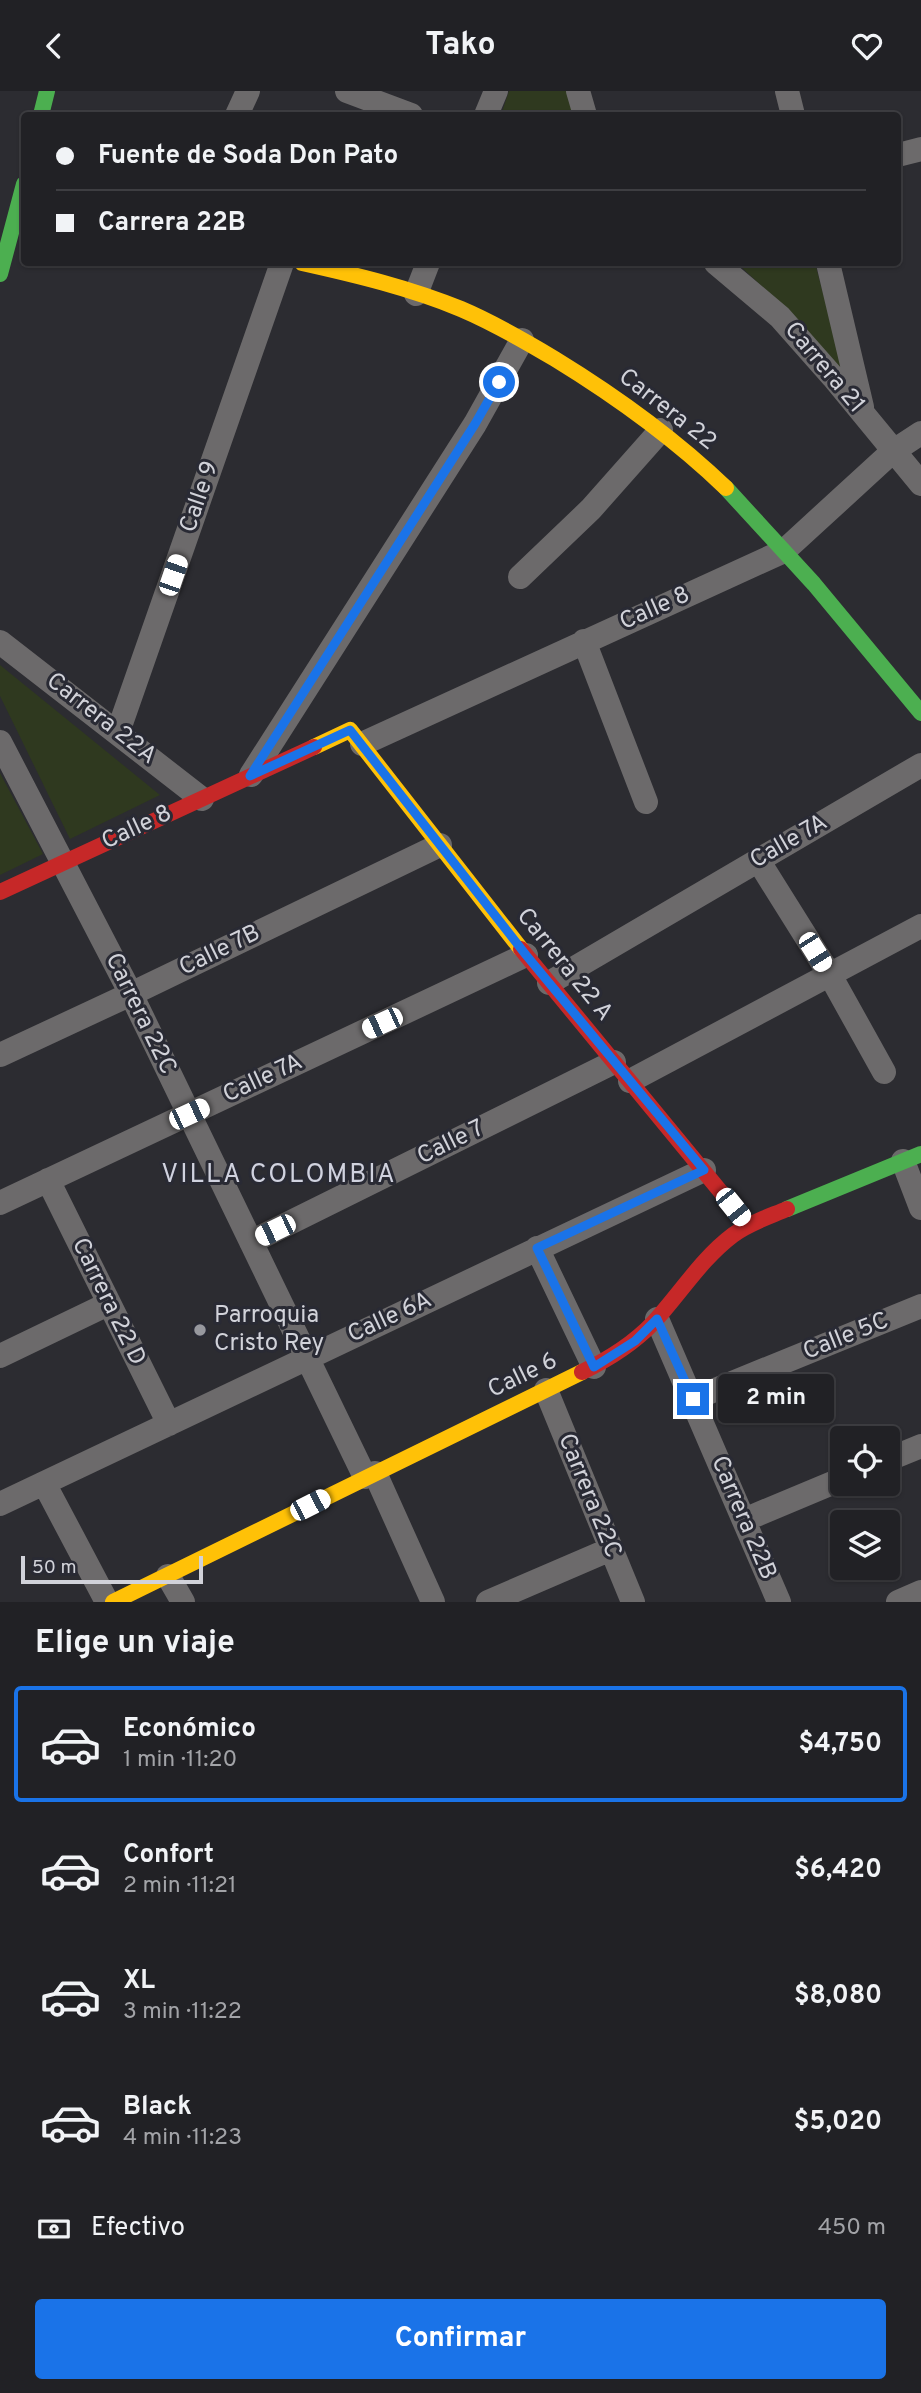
<!DOCTYPE html>
<html lang="es">
<meta charset="utf-8">
<style>
:root{--surface:#212125;--page:#29292d;--text:#f1f3f6;--muted:#a2a3a7;--line:#3e3e42;--accent:#1a73e8}
body{margin:0;font-family:Overpass,sans-serif;background:var(--page);color:var(--text);height:100vh;display:flex;flex-direction:column;font-size:26px;white-space:nowrap}
*{box-sizing:border-box;margin:0}
p{font-size:23px;color:var(--muted)}
.icon{flex:none;width:38px;height:38px;fill:none;stroke:currentColor;stroke-width:2;stroke-linecap:round;stroke-linejoin:round}
.map{position:relative;height:1511px;overflow:hidden}
.drawer{display:flex;flex-direction:column;background:var(--surface);flex:1}
.drawer>*{flex:none}
.banner{position:absolute;left:21px;top:21px;width:880px;height:154px;border-radius:7px;box-shadow:0 2px 5px #0004,0 0 0 2px var(--line);display:grid;align-content:center;height:154px;padding:0 35px;background:var(--surface)}
.fabs{position:absolute;left:830px;top:1335px;display:grid;gap:14px}
.fabs a{display:grid;place-items:center;width:70px;height:70px;border-radius:7px;background:var(--surface);box-shadow:0 2px 5px #0004,0 0 0 2px var(--line);font-size:35px}
.scale{position:absolute;left:21px;bottom:18px;width:182px;box-sizing:border-box;padding-left:7px;border:4px solid #d1d2d9;border-top:0;font-size:19px;line-height:24px;white-space:nowrap;color:#d1d2d9;-webkit-text-stroke:5px #292a34;paint-order:stroke}
.end{position:absolute;width:32px;height:32px;margin:-16px;border:9px solid #1a73e8;background:#fff;box-shadow:0 0 0 4px #fff}
.from{border-radius:50%}
.bubble{position:absolute;height:49px;border-radius:7px;background:var(--surface);box-shadow:0 2px 5px #0004,0 0 0 2px var(--line);font-size:23px;font-weight:700;line-height:49px;text-align:center}
.car{position:absolute;width:21px;height:42px;margin:-21px -10px;border-radius:9px;box-shadow:0 0 5px 2px #0007;background:linear-gradient(#fff 24%,#345 0 40%,#fff 0 76%,#345 0 86%,#fff 0)}
.banner b{display:flex;align-items:center;gap:24px;height:66px;font-size:26px}
.banner b+b{border-top:2px solid var(--line)}
.banner i{width:18px;height:18px;background:var(--text)}
ul{padding:0;list-style:none}
li{display:flex;align-items:center;gap:21px;height:116px;margin:0 14px 10px;padding:0 21px;border:4px solid transparent;border-radius:7px}
li div{flex:1}
li b{display:block;font-size:26px}
li em{font-style:normal;font-weight:700}
li.selected{border-color:var(--accent)}
li>.icon{width:63px;height:63px;stroke-width:1.5}
h2{padding:0 35px;font-size:32px;line-height:84px}
.pay{display:flex;align-items:center;gap:18px;height:77px;padding:0 35px;font-size:26px}
.pay p{margin-inline-start:auto}
.button{display:flex;gap:14px;margin-top:auto;padding:14px 35px}
.button a{flex:1;height:80px;border-radius:7px;background:var(--accent);color:#fff;font-size:28px;font-weight:700;line-height:80px;text-align:center}
header{display:flex;justify-content:space-between;align-items:center;height:91px;padding:0 35px;background:var(--surface);font-size:32px;font-weight:700}
.map>svg:first-child{display:block}
</style>
<header><svg class="icon" aria-label="back" viewBox="0 0 24 24"><path d="M15 5l-7 7 7 7"/></svg>Tako<svg class="icon" aria-label="heart" viewBox="0 0 24 24"><path d="M12 20l-8-8c-3-5 5-10 8-4 3-6 11-1 8 4z"/></svg></header>
<div class="map">
<svg width="921" height="1511" viewBox="0 0 921 1511">
<rect width="100%" height="100%" fill="#2c2c31"/>
<!-- green -->
<path fill="#2f391f" d="M509,0H567L575,24H501Z
M737,172H815L845,285L795,226Z
M0,574L160,704L70,748L0,605Z
M0,682L43,763L0,784Z"/>
<g fill="none" stroke-linecap="round" stroke-linejoin="round">
<!-- street -->
<path stroke="#6c6a6b" stroke-width="24" d="M347,0L411,24
M578,0L585,24
M787,0L793,24
M237,24L248,0
M486,24L496,0
M898,64L921,58
M716,172L780,226L833,286L921,393
M828,172L862,316
M416,203L428,172
M520,486L591,418L661,339
M584,550L646,711
M0,551L202,708
M118,641L282,172
M0,651L131,903L365,1386
M362,653L784,460L892,361L921,342
M251,684L475,333L522,249
M758,769L830,884L884,981
M549,892L921,674
M0,964L131,903L440,754
M630,990L921,835
M903,1070L921,1117
M48,1089L169,1333
M0,1112L526,864
M251,1151L614,971
M537,1157L594,1276
M657,1228L779,1511
M0,1265L108,1213
M546,1299L633,1511
M693,1308L921,1215
M887,1369L921,1355
M375,1382L433,1511
M44,1392L107,1511
M0,1413L704,1079
M744,1429L842,1388
M168,1485L183,1511
M488,1511L611,1458
M898,1511L921,1501"/>
<!-- fast -->
<path stroke="#4caf50" stroke-width="16" d="M41,24L47,0
M0,183L24,93
M726,397L814,493L921,622
M787,1118L921,1063"/>
<!-- slow -->
<path stroke="#ffc107" stroke-width="16" d="M302,172C356,184 410,197 461,218C494,232 525,250 555,268C617,306 674,347 726,397
M314,656L350,639L521,858
M113,1511L582,1281"/>
<!-- jam -->
<path stroke="#c62828" stroke-width="16" d="M0,801L314,656
M521,858L748,1134
M582,1281C609,1268 632,1254 653,1232C680,1203 701,1168 733,1144C749,1132 768,1126 787,1118"/>
</g>
<g fill="none" stroke-linecap="round" stroke-linejoin="round">
<!-- route -->
<path stroke="#1a73e8" stroke-width="9" d="M499,291L475,333L250,685L350,639L526,864L704,1079L537,1157L594,1276L635,1250L657,1228L693,1308"/>
</g>
<!-- markers -->
<circle fill="#97989e" stroke="#292a34" stroke-width="2.5" cx="200" cy="1239" r="7"/>
<g text-anchor="middle" dominant-baseline="central" stroke-width="6" stroke-linejoin="round" paint-order="stroke">
<!-- street labels -->
<g font-size="24" fill="#d1d2d9" stroke="#292a34">
<text transform="translate(824 277) rotate(50)">Carrera 21</text>
<text transform="translate(667 319) rotate(38)">Carrera 22</text>
<text transform="translate(200 406) rotate(-71)">Calle 9</text>
<text transform="translate(655 518) rotate(-24)">Calle 8</text>
<text transform="translate(101 628) rotate(38)">Carrera 22A</text>
<text transform="translate(137 737) rotate(-25)">Calle 8</text>
<text transform="translate(789 751) rotate(-30)">Calle 7A</text>
<text transform="translate(220 860) rotate(-26)">Calle 7B</text>
<text transform="translate(564 874) rotate(51)">Carrera 22 A</text>
<text transform="translate(140 923) rotate(64)">Carrera 22C</text>
<text transform="translate(263 988) rotate(-25)">Calle 7A</text>
<text transform="translate(451 1052) rotate(-26)">Calle 7</text>
<text transform="translate(108 1211) rotate(64)">Carrera 22 D</text>
<text transform="translate(390 1227) rotate(-25)">Calle 6A</text>
<text transform="translate(846 1246) rotate(-22)">Calle 5C</text>
<text transform="translate(523 1285) rotate(-26)">Calle 6</text>
<text transform="translate(589 1405) rotate(68)">Carrera 22C</text>
<text transform="translate(743 1427) rotate(67)">Carrera 22B</text>
</g>
<!-- poi labels -->
<g font-size="24" fill="#d1d2d9" stroke="#292a34" text-anchor="start">
<text x="214" y="1225">Parroquia<tspan x="214" dy="28">Cristo Rey</tspan></text>
</g>
<!-- neighbourhood labels -->
<g font-size="26" letter-spacing="2" fill="#d0d2df" stroke="#292a34">
<text x="279" y="1084">VILLA COLOMBIA</text>
</g>
</g>
</svg>
<div class="fabs">
<a><svg class="icon" aria-label="locate" viewBox="0 0 24 24"><circle cx="12" cy="12" r="6"/><path d="M12 2v4M12 18v4M2 12h4M18 12h4"/></svg></a>
<a><svg class="icon" aria-label="layers" viewBox="0 0 24 24"><path d="M12 4l9 5-9 5-9-5zM3 14l9 5 9-5"/></svg></a>
</div>
<div class="scale">50 m</div>
<i class="end from" style="left:499px;top:291px"></i>
<i class="end" style="left:693px;top:1308px"></i>
<div class="bubble" style="left:718px;top:1283px;width:116px">2 min</div>
<i class="car" style="left:173px;top:484px;rotate:19deg"></i>
<i class="car" style="left:815px;top:861px;rotate:148deg"></i>
<i class="car" style="left:382px;top:932px;rotate:245deg"></i>
<i class="car" style="left:189px;top:1023px;rotate:65deg"></i>
<i class="car" style="left:733px;top:1116px;rotate:141deg"></i>
<i class="car" style="left:275px;top:1139px;rotate:244deg"></i>
<i class="car" style="left:310px;top:1414px;rotate:63deg"></i>
<div class="banner">
<b><i class="from"></i>Fuente de Soda Don Pato</b>
<b><i></i>Carrera 22B</b>
</div>
</div>
<section class="drawer">
<h2>Elige un viaje</h2>
<ul>
<li class="selected"><svg class="icon" aria-label="car" viewBox="0 0 24 24"><path d="M5 17H2v-5l4-1 3-4h7l3 4 3 1v5h-3M9 17h6M6 11h13"/><circle cx="7" cy="17" r="2"/><circle cx="17" cy="17" r="2"/></svg><div><b>Económico</b><p>1 min · 11:20</p></div><em>$4,750</em></li>
<li><svg class="icon" aria-label="car" viewBox="0 0 24 24"><path d="M5 17H2v-5l4-1 3-4h7l3 4 3 1v5h-3M9 17h6M6 11h13"/><circle cx="7" cy="17" r="2"/><circle cx="17" cy="17" r="2"/></svg><div><b>Confort</b><p>2 min · 11:21</p></div><em>$6,420</em></li>
<li><svg class="icon" aria-label="car" viewBox="0 0 24 24"><path d="M5 17H2v-5l4-1 3-4h7l3 4 3 1v5h-3M9 17h6M6 11h13"/><circle cx="7" cy="17" r="2"/><circle cx="17" cy="17" r="2"/></svg><div><b>XL</b><p>3 min · 11:22</p></div><em>$8,080</em></li>
<li><svg class="icon" aria-label="car" viewBox="0 0 24 24"><path d="M5 17H2v-5l4-1 3-4h7l3 4 3 1v5h-3M9 17h6M6 11h13"/><circle cx="7" cy="17" r="2"/><circle cx="17" cy="17" r="2"/></svg><div><b>Black</b><p>4 min · 11:23</p></div><em>$5,020</em></li>
</ul>
<div class="pay"><svg class="icon" aria-label="cash" viewBox="0 0 24 24"><path d="M3 7h18v10H3z"/><circle cx="12" cy="12" r="2"/></svg>Efectivo<p>450 m</p></div>
<div class="button"><a>Confirmar</a></div>
</section>
